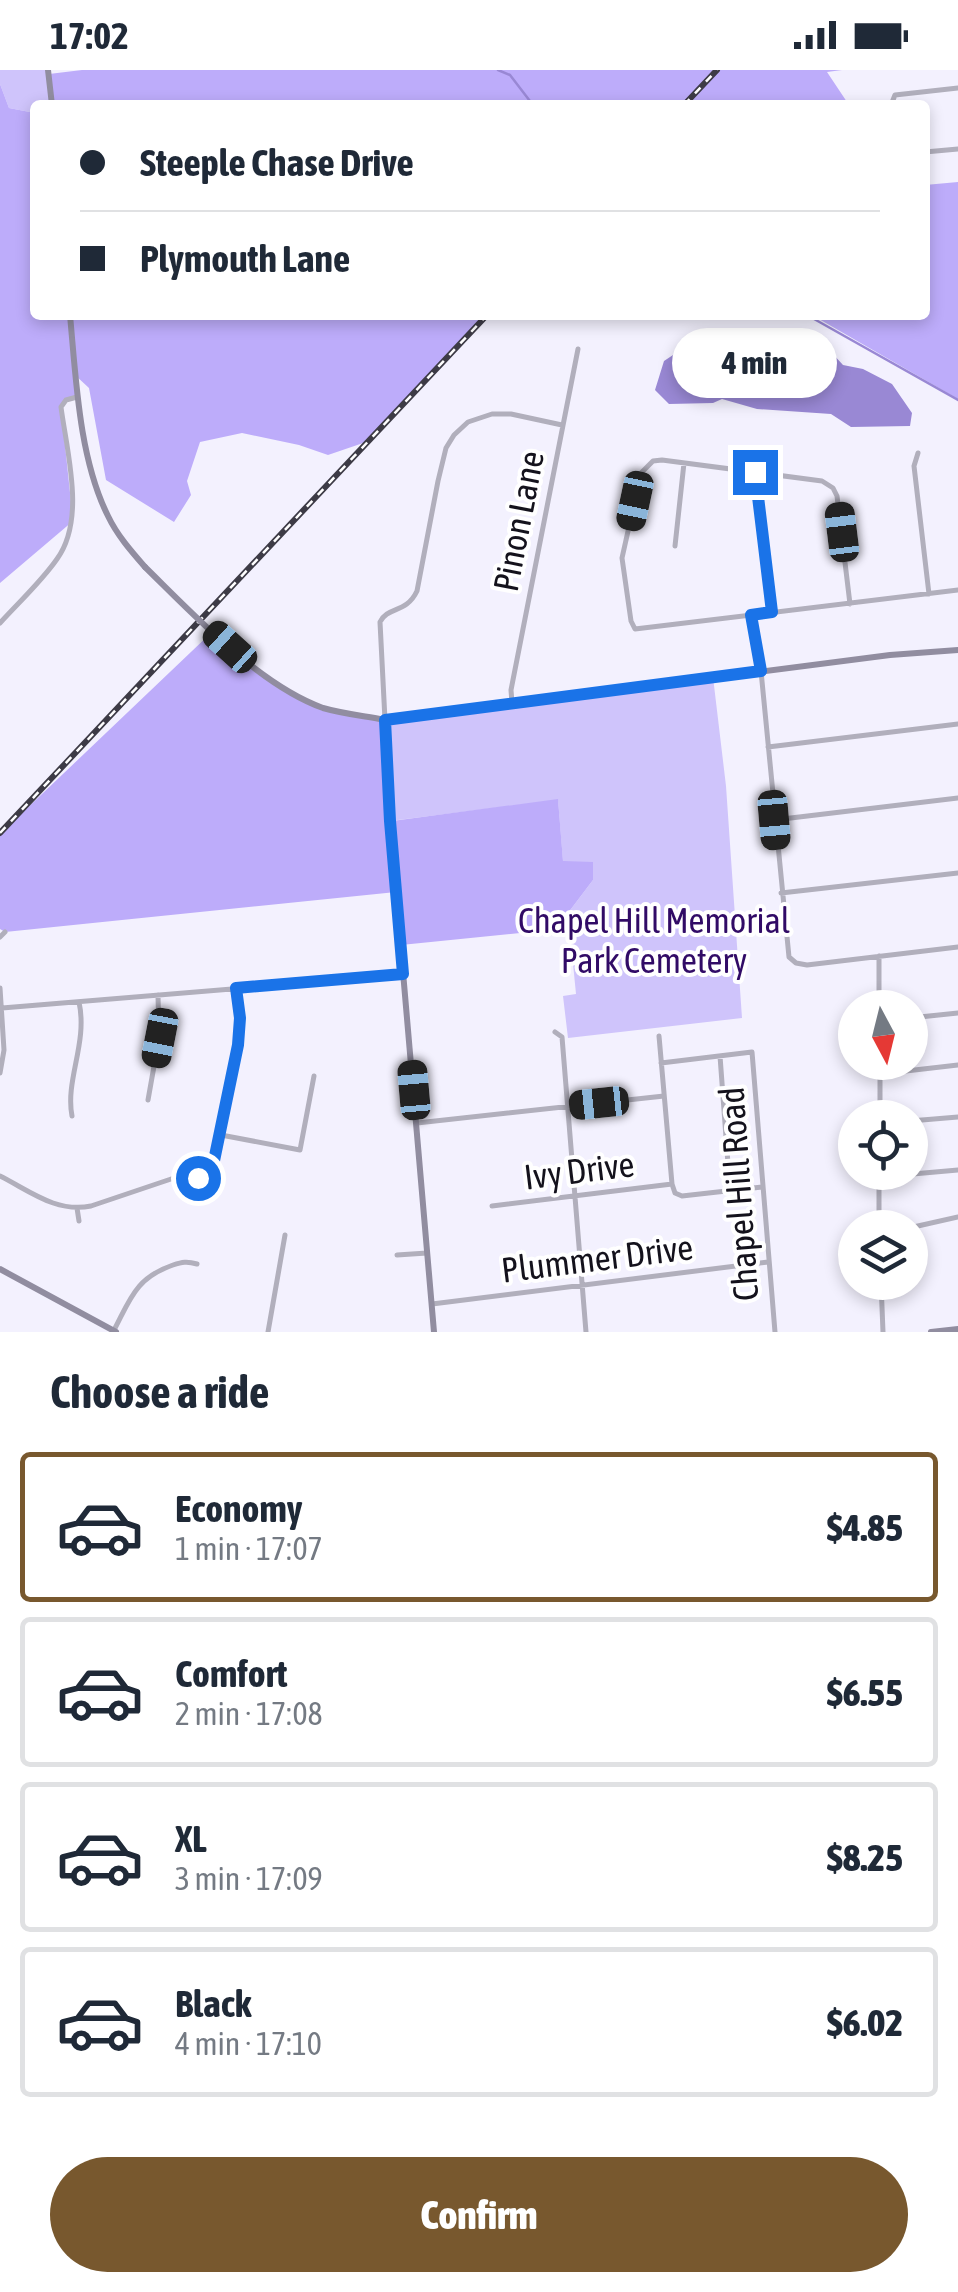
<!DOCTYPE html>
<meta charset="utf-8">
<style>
:root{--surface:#fff;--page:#f2f2f3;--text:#1f2937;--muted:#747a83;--line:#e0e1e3;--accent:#78582e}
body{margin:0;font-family:"Asap Condensed",sans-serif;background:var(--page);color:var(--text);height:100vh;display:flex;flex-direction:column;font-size:38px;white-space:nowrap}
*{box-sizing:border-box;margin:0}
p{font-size:32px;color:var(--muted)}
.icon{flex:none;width:55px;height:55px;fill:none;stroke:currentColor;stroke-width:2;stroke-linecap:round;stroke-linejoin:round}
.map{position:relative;height:1262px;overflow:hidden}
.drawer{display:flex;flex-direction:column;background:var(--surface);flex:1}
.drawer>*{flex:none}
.top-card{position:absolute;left:30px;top:30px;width:900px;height:220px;border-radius:10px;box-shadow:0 5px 15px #0003;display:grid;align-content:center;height:220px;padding:0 50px;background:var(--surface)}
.needle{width:65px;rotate:173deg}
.buttons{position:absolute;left:838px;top:920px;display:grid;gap:20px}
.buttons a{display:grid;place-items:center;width:90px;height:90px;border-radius:50%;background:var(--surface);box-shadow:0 5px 15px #0003;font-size:50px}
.end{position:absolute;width:45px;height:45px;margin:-22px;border:12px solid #1a73e8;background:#fff;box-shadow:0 0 0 5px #fff}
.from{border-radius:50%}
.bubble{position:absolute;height:70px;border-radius:35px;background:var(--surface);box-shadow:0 5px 15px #0003;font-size:32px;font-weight:800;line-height:70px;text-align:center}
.car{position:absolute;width:30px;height:60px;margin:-30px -15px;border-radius:12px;box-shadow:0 0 8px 2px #0007;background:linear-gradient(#222 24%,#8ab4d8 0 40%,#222 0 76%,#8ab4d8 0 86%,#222 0)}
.top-card b{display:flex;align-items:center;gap:35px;height:95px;font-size:38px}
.top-card b+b{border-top:2px solid var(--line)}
.top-card i{width:25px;height:25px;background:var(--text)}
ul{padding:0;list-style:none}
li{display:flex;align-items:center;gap:30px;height:150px;margin:0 20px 15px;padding:0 30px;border:5px solid var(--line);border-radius:10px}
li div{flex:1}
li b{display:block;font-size:38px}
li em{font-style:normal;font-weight:800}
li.current{border-color:var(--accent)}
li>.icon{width:90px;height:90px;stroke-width:1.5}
h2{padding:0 50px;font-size:45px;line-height:120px}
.primary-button{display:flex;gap:20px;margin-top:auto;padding:20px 50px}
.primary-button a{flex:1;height:115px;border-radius:60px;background:var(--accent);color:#fff;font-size:40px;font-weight:800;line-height:115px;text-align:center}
.status{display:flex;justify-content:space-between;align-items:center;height:70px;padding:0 50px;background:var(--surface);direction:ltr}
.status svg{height:28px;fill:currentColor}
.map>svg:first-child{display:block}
</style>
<div class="status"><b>17:02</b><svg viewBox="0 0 49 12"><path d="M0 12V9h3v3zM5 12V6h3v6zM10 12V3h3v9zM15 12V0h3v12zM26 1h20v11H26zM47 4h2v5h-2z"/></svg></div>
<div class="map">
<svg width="958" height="1262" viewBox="0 0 958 1262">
<rect width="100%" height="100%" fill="#f3f1fe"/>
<!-- green -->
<path fill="#cfc4fb" d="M0,0H48L52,35H35V43L9,38L0,14Z
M713,607L726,716L742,948L568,968L563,926L576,924L568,843L593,810L592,792H563L558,730L390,751L385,650Z"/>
<!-- forest -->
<path fill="#bdacfa" d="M82,0H842L827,2L849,35H52L49,4Z
M0,14L9,38L35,43V245H490L369,371L328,385L299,375L242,363L200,372L187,411L191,425L174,452L106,410L89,318L75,305L77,326L66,330L61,337L73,451L0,513Z
M958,112V329L812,245H925V115Z
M213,561L282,618L323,638L385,650L392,751L558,729L563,791L593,792V810L568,843L569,858L401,875L396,822L5,862L0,859V764Z"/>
<!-- water -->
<path fill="#9988d4" d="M798,268L821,271L843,295L863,299L892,314L912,343L910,356L851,357L831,344L757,339L722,329L713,333L669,334L655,320L664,291L679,281L753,282L772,271Z"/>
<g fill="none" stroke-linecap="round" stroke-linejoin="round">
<!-- stream -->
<path stroke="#9988d4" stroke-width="2.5" d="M498,0L510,5L533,35
M807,245L958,330"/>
<!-- street -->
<path stroke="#b1afbc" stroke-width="5" d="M891,35L895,25L958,18
M925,82L958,79
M918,383L914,396L929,524
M755,402L772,542
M675,476L684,393
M850,534L837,426L833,418L822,411L662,390L653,391L641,403L622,488L631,551L635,559L958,520
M751,545L761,601L789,887L796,893L807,895L958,877
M0,553C19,532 41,512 57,489C86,449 67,383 61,337L66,330L77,327
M512,633L511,620L578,279
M385,650L380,552C388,536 406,544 417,521L438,411L446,378L454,365L468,352L492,344H511L562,355
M768,677L958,654
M774,750L958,728
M781,823L958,803
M0,867L5,862
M879,886V938
M0,918L4,980L0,1003
M2,938L403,905
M910,948L958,943
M555,962L562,967L586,1262
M659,966L672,1114L675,1123L682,1126L762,1117
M720,986L730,1121
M661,993L752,982L775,1262
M880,1004L958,995
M148,1030L159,968L158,925
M72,1046C65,1010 88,973 79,932
M880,1048V992
M910,1051L958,1047
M417,1053L664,1026
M221,1065L300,1080L314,1006
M0,1106C30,1121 56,1143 91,1136L177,1107L211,1110L239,962L237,918
M879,1107L958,1100
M492,1136L672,1114
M77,1138L79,1151
M879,1158V1102
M909,1158L958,1147
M397,1185L427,1183
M881,1212L883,1262
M432,1234L768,1192
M113,1262C130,1230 135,1208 173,1195C182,1192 187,1191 197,1194
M268,1262L285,1165"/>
<!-- secondary -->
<path stroke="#918da0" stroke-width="6" d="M48,0L52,35
M70,245C76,309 79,388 108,446C117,465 131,481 145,497
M0,1199L116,1262
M434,1262L390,751L385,650L890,585L958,580
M931,1262L958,1259"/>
<!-- rail casing -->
<g stroke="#3d3b46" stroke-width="6">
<path id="rail" d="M684,35L717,0
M0,763L487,245"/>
</g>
<!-- rail -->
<use href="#rail" stroke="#fff" stroke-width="2.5" stroke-dasharray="8" stroke-linecap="butt"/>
<!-- secondary-bridge -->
<path stroke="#918da0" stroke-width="6" d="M145,497C194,545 259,615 323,638C344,644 365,646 385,650"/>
</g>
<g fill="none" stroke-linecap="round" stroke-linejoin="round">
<!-- route -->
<path stroke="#1a73e8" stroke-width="12" d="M198,1108L210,1110L238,975L240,948L236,918L403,904L390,751L385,650L761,601L751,545L772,542L755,402"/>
</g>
<g text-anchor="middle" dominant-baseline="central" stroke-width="8" stroke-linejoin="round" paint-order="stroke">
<!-- street labels -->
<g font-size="35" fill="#14121c" stroke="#fff">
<text transform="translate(518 451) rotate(-79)">Pinon Lane</text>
<text transform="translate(579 1100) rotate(-7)">Ivy Drive</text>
<text transform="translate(738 1124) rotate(-94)">Chapel Hill Road</text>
<text transform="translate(597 1188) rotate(-7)">Plummer Drive</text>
</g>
<!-- park labels -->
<g font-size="35" fill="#310b66" stroke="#fff">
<text x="654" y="850">Chapel Hill Memorial<tspan x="654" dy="40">Park Cemetery</tspan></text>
</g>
</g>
</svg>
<div class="buttons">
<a><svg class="needle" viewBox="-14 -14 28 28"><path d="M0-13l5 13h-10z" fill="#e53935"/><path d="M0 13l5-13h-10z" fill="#747a83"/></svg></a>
<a><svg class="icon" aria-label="locate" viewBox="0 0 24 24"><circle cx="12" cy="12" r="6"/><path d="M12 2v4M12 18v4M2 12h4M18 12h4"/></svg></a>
<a><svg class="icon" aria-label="layers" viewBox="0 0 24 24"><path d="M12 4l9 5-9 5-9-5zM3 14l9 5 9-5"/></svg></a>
</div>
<i class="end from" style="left:198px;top:1108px"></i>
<i class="end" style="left:755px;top:402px"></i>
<div class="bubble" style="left:672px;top:258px;width:165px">4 min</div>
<i class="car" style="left:635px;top:431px;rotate:192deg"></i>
<i class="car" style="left:842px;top:462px;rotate:353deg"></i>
<i class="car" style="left:230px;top:577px;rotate:312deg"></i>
<i class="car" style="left:774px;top:750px;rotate:175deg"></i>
<i class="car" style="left:160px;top:968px;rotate:191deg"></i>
<i class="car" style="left:414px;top:1020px;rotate:355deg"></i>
<i class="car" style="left:599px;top:1033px;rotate:264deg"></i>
<div class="top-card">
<b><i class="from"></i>Steeple Chase Drive</b>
<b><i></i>Plymouth Lane</b>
</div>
</div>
<section class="drawer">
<h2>Choose a ride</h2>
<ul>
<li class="current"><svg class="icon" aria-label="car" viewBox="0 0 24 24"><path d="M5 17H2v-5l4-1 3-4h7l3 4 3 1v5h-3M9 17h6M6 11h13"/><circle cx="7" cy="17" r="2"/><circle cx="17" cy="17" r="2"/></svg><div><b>Economy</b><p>1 min · 17:07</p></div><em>$4.85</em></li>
<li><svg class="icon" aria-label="car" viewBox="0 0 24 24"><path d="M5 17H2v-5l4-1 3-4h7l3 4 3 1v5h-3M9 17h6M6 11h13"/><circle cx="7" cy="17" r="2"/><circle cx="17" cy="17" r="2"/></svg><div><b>Comfort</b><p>2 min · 17:08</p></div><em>$6.55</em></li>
<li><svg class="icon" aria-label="car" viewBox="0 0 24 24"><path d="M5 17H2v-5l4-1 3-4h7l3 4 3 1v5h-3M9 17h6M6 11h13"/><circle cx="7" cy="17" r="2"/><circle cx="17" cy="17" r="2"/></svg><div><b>XL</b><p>3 min · 17:09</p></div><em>$8.25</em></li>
<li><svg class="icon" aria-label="car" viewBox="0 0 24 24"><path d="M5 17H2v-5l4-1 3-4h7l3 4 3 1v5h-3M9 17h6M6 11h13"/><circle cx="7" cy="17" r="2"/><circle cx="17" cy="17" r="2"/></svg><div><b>Black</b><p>4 min · 17:10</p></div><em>$6.02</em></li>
</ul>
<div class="primary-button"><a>Confirm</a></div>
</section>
